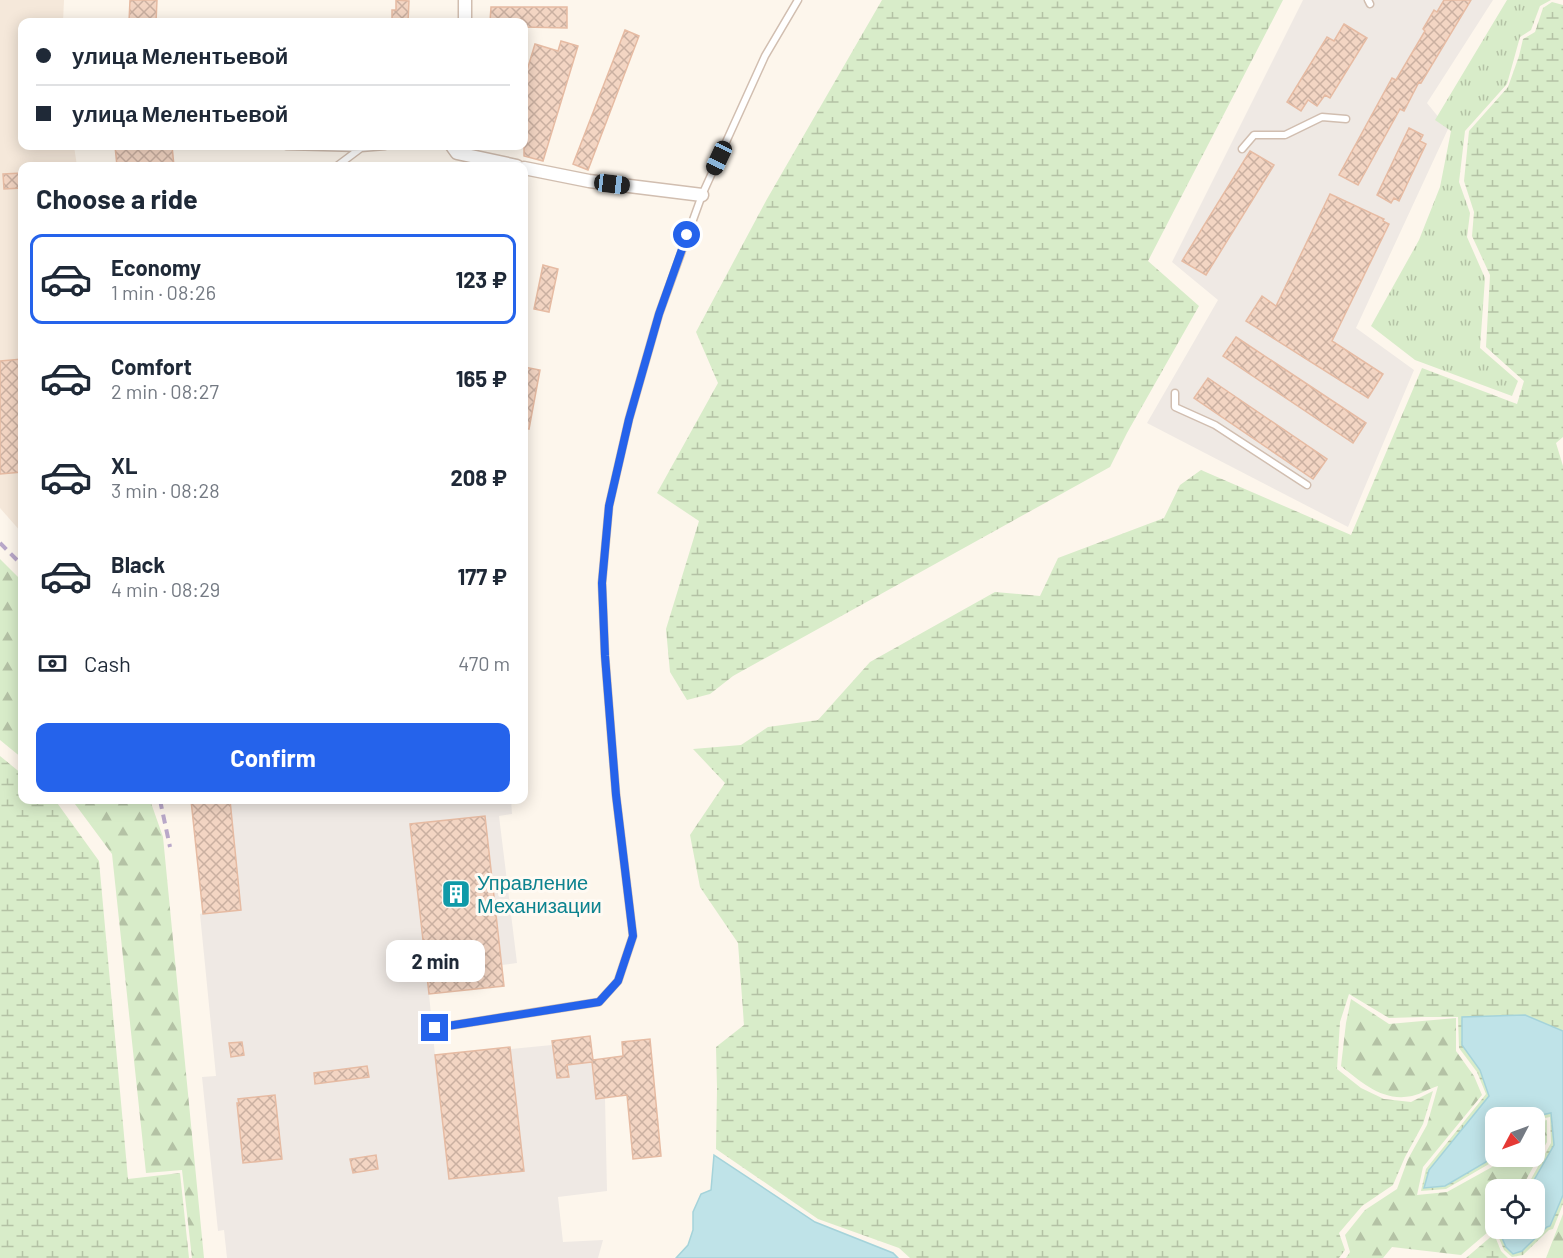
<!DOCTYPE html>
<meta charset="utf-8">
<style>
:root{--surface:#fff;--page:#f6f6f7;--text:#1f2937;--muted:#747a83;--line:#e0e1e3;--accent:#2563eb}
body{margin:0;font-family:Barlow,sans-serif;background:var(--page);color:var(--text);height:100vh;display:flex;flex-direction:column;font-size:22px;white-space:nowrap}
*{box-sizing:border-box;margin:0}
p{font-size:20px;color:var(--muted)}
.icon{flex:none;width:33px;height:33px;fill:none;stroke:currentColor;stroke-width:2;stroke-linecap:round;stroke-linejoin:round}
.map{position:relative;flex:1;overflow:hidden}
.details{position:absolute;left:18px;top:162px;width:510px;height:642px;display:flex;flex-direction:column;background:var(--surface);border-radius:12px;box-shadow:0 3px 15px #0003}
.details>*{flex:none}
.top-card{position:absolute;left:18px;top:18px;width:510px;height:132px;border-radius:12px;box-shadow:0 3px 15px #0003;display:grid;align-content:center;height:132px;padding:0 18px;background:var(--surface)}
.needle{width:39px;rotate:229deg}
.controls{position:absolute;left:1485px;top:1107px;display:grid;gap:12px}
.controls a{display:grid;place-items:center;width:60px;height:60px;border-radius:12px;background:var(--surface);box-shadow:0 3px 15px #0003;font-size:30px}
.end{position:absolute;width:27px;height:27px;margin:-14px;border:8px solid #2563eb;background:#fff;box-shadow:0 0 0 3px #fff}
.from{border-radius:50%}
.bubble{position:absolute;height:42px;border-radius:12px;background:var(--surface);box-shadow:0 3px 15px #0003;font-size:20px;font-weight:700;line-height:42px;text-align:center}
.car{position:absolute;width:18px;height:36px;margin:-18px -9px;border-radius:8px;box-shadow:0 0 4px 2px #0007;background:linear-gradient(#222 24%,#8ab4d8 0 40%,#222 0 76%,#8ab4d8 0 86%,#222 0)}
.top-card b{display:flex;align-items:center;gap:21px;height:57px;font-size:22px}
.top-card b+b{border-top:2px solid var(--line)}
.top-card i{width:15px;height:15px;background:var(--text)}
ul{padding:0;list-style:none}
li{display:flex;align-items:center;gap:18px;height:90px;margin:0 12px 9px;padding:0 6px;border:3px solid transparent;border-radius:12px}
li div{flex:1}
li b{display:block;font-size:22px}
li em{font-style:normal;font-weight:700}
li.on{border-color:var(--accent)}
li>.icon{width:54px;height:54px;stroke-width:1.5}
h2{padding:0 18px;font-size:27px;line-height:72px}
.pay{display:flex;align-items:center;gap:15px;height:66px;padding:0 18px;font-size:22px}
.pay p{margin-inline-start:auto}
.cta{display:flex;gap:12px;margin-top:auto;padding:12px 18px}
.cta a{flex:1;height:69px;border-radius:12px;background:var(--accent);color:#fff;font-size:24px;font-weight:700;line-height:69px;text-align:center}
.map>svg:first-child{display:block}
</style>
<div class="map">
<svg width="1563" height="1258" viewBox="0 0 1563 1258">
<defs>
<pattern id="grass-tufts" width="24" height="20" patternUnits="userSpaceOnUse" patternTransform="scale(1.5)"><rect width="24" height="20" fill="#d8ecc9"/><path d="M3 7l-1-3M5 7V3M7 7l1-3M15 17l-1-3M17 17v-4M19 17l1-3" fill="none" stroke="#b4c2a5"/></pattern>
<pattern id="forest-firs" width="22" height="20" patternUnits="userSpaceOnUse" patternTransform="scale(1.5)"><rect width="22" height="20" fill="#d8ecc9"/><path d="M5 1l3.5 6h-7zM16 11l3.5 6h-7z" fill="#b4c2a5"/></pattern>
<pattern id="wetland-marsh" width="20" height="14" patternUnits="userSpaceOnUse" patternTransform="scale(1.5)"><rect width="20" height="14" fill="#d8ecc9"/><path d="M1 5h8M5 5V1M11 12h8M15 12V8" fill="none" stroke="#b4c2a5"/></pattern>
<pattern id="building-cross-hatch" width="8" height="8" patternUnits="userSpaceOnUse" patternTransform="scale(1.5)"><rect width="8" height="8" fill="#f3d5c3"/><path d="M0 0l8 8M0 8l8-8" fill="none" stroke="#cab0a1"/></pattern>
</defs>
<rect width="100%" height="100%" fill="#fdf6ec"/>
<!-- residential -->
<path fill="#f5e8da" d="M0,0H64L63,22H22V146H74L77,166H22V533L0,508Z"/>
<!-- industrial -->
<path fill="#efe9e4" d="M1303,0H1493L1427,103L1448,129L1356,328L1414,370L1348,527L1147,423L1218,300L1172,262Z
M196,800H511L512,814L499,816L517,963L502,965L504,986L429,994L435,1055L510,1047L511,1049L552,1045V1041L590,1036L593,1060L606,1059L605,1098L607,1191L558,1197L563,1242L603,1240L598,1258H227L224,1230L218,1231L202,1077L216,1076L200,914L203,913L191,801Z"/>
<!-- grass -->
<path fill="url(#grass-tufts)" d="M1507,0H1551L1540,6L1531,30L1520,37L1507,84L1465,131L1459,182L1470,213L1467,237L1485,278L1480,348L1518,381L1512,396L1415,360L1371,326L1419,240L1440,187L1451,131L1435,120Z"/>
<!-- forest -->
<path fill="url(#forest-firs)" d="M0,559L22,581V758L0,740Z
M72,800H150L163,837L204,1258H192L182,1170L146,1173L112,854Z
M1351,999L1389,1024L1456,1018V1051L1474,1076L1482,1095L1423,1167L1417,1195L1447,1192L1492,1167L1500,1157L1534,1156L1535,1123L1547,1120V1142L1521,1189L1496,1190L1495,1226L1461,1255L1392,1247L1383,1258H1346L1350,1252L1345,1235L1365,1210L1397,1189L1408,1159L1427,1125L1438,1086C1430,1088 1421,1094 1412,1096C1383,1102 1362,1083 1341,1066L1346,1023Z
M1563,1214V1258H1546Z"/>
<!-- wetland -->
<path fill="url(#wetland-marsh)" d="M882,0H1283L1148,261L1199,306L1127,433L1110,467L733,676L710,694L687,700L670,672L666,629L699,521L657,493L718,383L696,332L767,199Z
M1552,2L1563,5V437L1556,443L1563,466V1031L1525,1015L1462,1045L1480,1070L1489,1096L1429,1170L1425,1188L1445,1186L1486,1162L1495,1151V1156L1489,1164L1446,1189L1421,1191L1426,1169L1486,1094L1477,1072L1459,1048L1458,1017H1422L1389,1018L1349,994L1340,1022L1337,1069L1361,1088L1384,1099L1411,1102L1433,1091L1423,1124L1405,1157L1393,1185L1362,1206L1339,1233L1345,1250L1339,1258H910L899,1248L818,1219L716,1149L717,1088L716,1047L744,1025L738,943L700,887L690,835L725,783L693,749L741,745L768,727L818,720L870,662L995,592L1040,596L1058,558L1164,518L1180,485L1201,470L1351,535L1422,368L1517,404L1524,381L1486,347L1490,275L1472,236L1474,212L1464,181L1469,131L1508,87L1519,56L1523,39L1535,32L1543,8Z
M0,756L22,774V800H55L99,861L128,1179L180,1173L189,1258H0Z
M1552,1113L1554,1145L1529,1189L1525,1190L1551,1143L1550,1117L1535,1120L1534,1118L1532,1117Z
M1563,1195V1204L1553,1229L1549,1230L1523,1255L1512,1257L1504,1250L1496,1231L1498,1229H1502L1499,1231L1506,1247L1513,1254L1522,1251L1547,1227L1550,1226Z
M1494,1234L1501,1251L1508,1258H1466Z"/>
<!-- water -->
<path fill="#bfe3e8" stroke="#a5d3da" stroke-width="1.5" d="M1525,1015L1563,1031V1195L1550,1226L1547,1227L1522,1251L1513,1254L1506,1247L1499,1231L1502,1229L1534,1228V1190L1529,1189L1554,1145L1551,1113L1532,1117L1496,1118L1495,1151L1486,1162L1445,1186L1424,1188L1429,1170L1489,1096L1480,1070L1462,1045V1017Z
M714,1155L815,1222L893,1253L898,1258H676L688,1245L693,1230V1212L701,1194L711,1190Z"/>
<!-- building -->
<path fill="url(#building-cross-hatch)" stroke="#e6bba3" stroke-width="1.5" d="M130,0H157L156,22H129Z
M396,0L409,1L408,22H392V10H396Z
M1444,0H1471L1421,83L1419,82L1404,111L1400,109L1358,185L1339,175L1392,78L1396,80L1425,31L1423,29L1434,10L1437,12Z
M491,7H567V28L524,27V22H490Z
M1344,24L1367,38L1330,98L1325,95L1317,106L1308,100L1301,111L1287,102L1327,37L1334,41Z
M625,30L639,36L588,170L573,164Z
M561,41L578,46L543,161L524,156V80L535,44L558,51Z
M1409,128L1423,135L1420,141L1426,144L1399,201L1394,198L1391,203L1377,195Z
M115,146H172L174,166H117Z
M1250,151L1274,165L1206,275L1182,261Z
M22,173V188L4,189L3,174Z
M1330,194L1384,219L1383,221L1389,224L1332,341L1383,374L1368,398L1246,321L1262,296L1276,306Z
M543,265L558,269L549,312L534,309Z
M1236,337L1366,423L1353,443L1223,356Z
M22,359V472L0,474V361Z
M524,367L540,370L529,429L524,428Z
M1208,378L1327,459L1313,479L1194,398Z
M191,800H230L241,910L203,914Z
M485,816L504,986L429,994L410,824Z
M590,1036L593,1060L623,1056L622,1042L650,1039L661,1156L633,1159L627,1095L596,1099L592,1062L567,1065L569,1077L557,1078L552,1041Z
M242,1042L244,1055L231,1057L229,1043Z
M510,1047L524,1171L449,1179L435,1055Z
M367,1066L369,1077L315,1084L314,1073Z
M275,1095L282,1159L243,1163L237,1103H239L238,1099Z
M376,1155L378,1169L353,1173L350,1159Z"/>
<g fill="none" stroke-linecap="round" stroke-linejoin="round">
<!-- service casing -->
<g stroke="#d1beb0" stroke-width="9">
<path id="service" d="M1368,0L1370,4
M286,146L361,148L385,146
M1242,149L1254,135H1285L1322,117L1346,119
M337,166L361,148
M1175,393V407L1215,425L1307,485
M435,1028L599,1002L618,981L633,936L616,795L605,656L602,583L609,506L629,419L659,314L702,195L765,56L798,0"/>
</g>
<!-- minor casing -->
<g stroke="#d1beb0" stroke-width="15">
<path id="minor" d="M465,22V0
M452,146L457,153L517,166
M524,168L589,181L702,195"/>
</g>
<!-- service -->
<use href="#service" stroke="#fff" stroke-width="6"/>
<!-- minor -->
<use href="#minor" stroke="#fff" stroke-width="12"/>
<!-- rail -->
<path stroke="#b9a8c9" stroke-width="4" stroke-dasharray="9 6" stroke-linecap="butt" d="M0,543L22,565
M160,800L170,847"/>
</g>
<g fill="none" stroke-linecap="round" stroke-linejoin="round">
<!-- route -->
<path stroke="#2563eb" stroke-width="8" d="M435,1028L599,1002L618,981L633,936L616,795L605,656L602,583L609,506L629,419L659,314L687,235"/>
</g>
<!-- icons -->
<defs>
<g id="building-square" transform="scale(1.5)"><rect x="-9" y="-9" width="18" height="18" rx="4" fill="#0f9aa8" stroke="#fffaf3"/><path d="M-4-6H4V6H1V3H-1V6H-4ZM-2.5-4.3h1.7v1.8h-1.7ZM.8-4.3h1.7v1.8H.8ZM-2.5-1h1.7V.8h-1.7ZM.8-1h1.7V.8H.8Z" fill="#fff"/></g>
</defs>
<g fill-rule="evenodd">
<use href="#building-square" x="456" y="894"/>
</g>
<g text-anchor="middle" dominant-baseline="central" stroke-width="6" stroke-linejoin="round" paint-order="stroke">
<!-- culture labels -->
<g font-size="20" fill="#0d838f" stroke="#fffaf3" text-anchor="start">
<text x="477" y="882">Управление<tspan x="477" dy="23">Механизации</tspan></text>
</g>
</g>
</svg>
<div class="controls">
<a><svg class="needle" viewBox="-14 -14 28 28"><path d="M0-13l5 13h-10z" fill="#e53935"/><path d="M0 13l5-13h-10z" fill="#747a83"/></svg></a>
<a><svg class="icon" aria-label="locate" viewBox="0 0 24 24"><circle cx="12" cy="12" r="6"/><path d="M12 2v4M12 18v4M2 12h4M18 12h4"/></svg></a>
</div>
<i class="end from" style="left:687px;top:235px"></i>
<i class="end" style="left:435px;top:1028px"></i>
<div class="bubble" style="left:386px;top:940px;width:99px">2 min</div>
<i class="car" style="left:719px;top:158px;rotate:205deg"></i>
<i class="car" style="left:612px;top:184px;rotate:97deg"></i>
<div class="top-card">
<b><i class="from"></i>улица Мелентьевой</b>
<b><i></i>улица Мелентьевой</b>
</div>
<section class="details">
<h2>Choose a ride</h2>
<ul>
<li class="on"><svg class="icon" aria-label="car" viewBox="0 0 24 24"><path d="M5 17H2v-5l4-1 3-4h7l3 4 3 1v5h-3M9 17h6M6 11h13"/><circle cx="7" cy="17" r="2"/><circle cx="17" cy="17" r="2"/></svg><div><b>Economy</b><p>1 min · 08:26</p></div><em>123 ₽</em></li>
<li><svg class="icon" aria-label="car" viewBox="0 0 24 24"><path d="M5 17H2v-5l4-1 3-4h7l3 4 3 1v5h-3M9 17h6M6 11h13"/><circle cx="7" cy="17" r="2"/><circle cx="17" cy="17" r="2"/></svg><div><b>Comfort</b><p>2 min · 08:27</p></div><em>165 ₽</em></li>
<li><svg class="icon" aria-label="car" viewBox="0 0 24 24"><path d="M5 17H2v-5l4-1 3-4h7l3 4 3 1v5h-3M9 17h6M6 11h13"/><circle cx="7" cy="17" r="2"/><circle cx="17" cy="17" r="2"/></svg><div><b>XL</b><p>3 min · 08:28</p></div><em>208 ₽</em></li>
<li><svg class="icon" aria-label="car" viewBox="0 0 24 24"><path d="M5 17H2v-5l4-1 3-4h7l3 4 3 1v5h-3M9 17h6M6 11h13"/><circle cx="7" cy="17" r="2"/><circle cx="17" cy="17" r="2"/></svg><div><b>Black</b><p>4 min · 08:29</p></div><em>177 ₽</em></li>
</ul>
<div class="pay"><svg class="icon" aria-label="cash" viewBox="0 0 24 24"><path d="M3 7h18v10H3z"/><circle cx="12" cy="12" r="2"/></svg>Cash<p>470 m</p></div>
<div class="cta"><a>Confirm</a></div>
</section>
</div>
